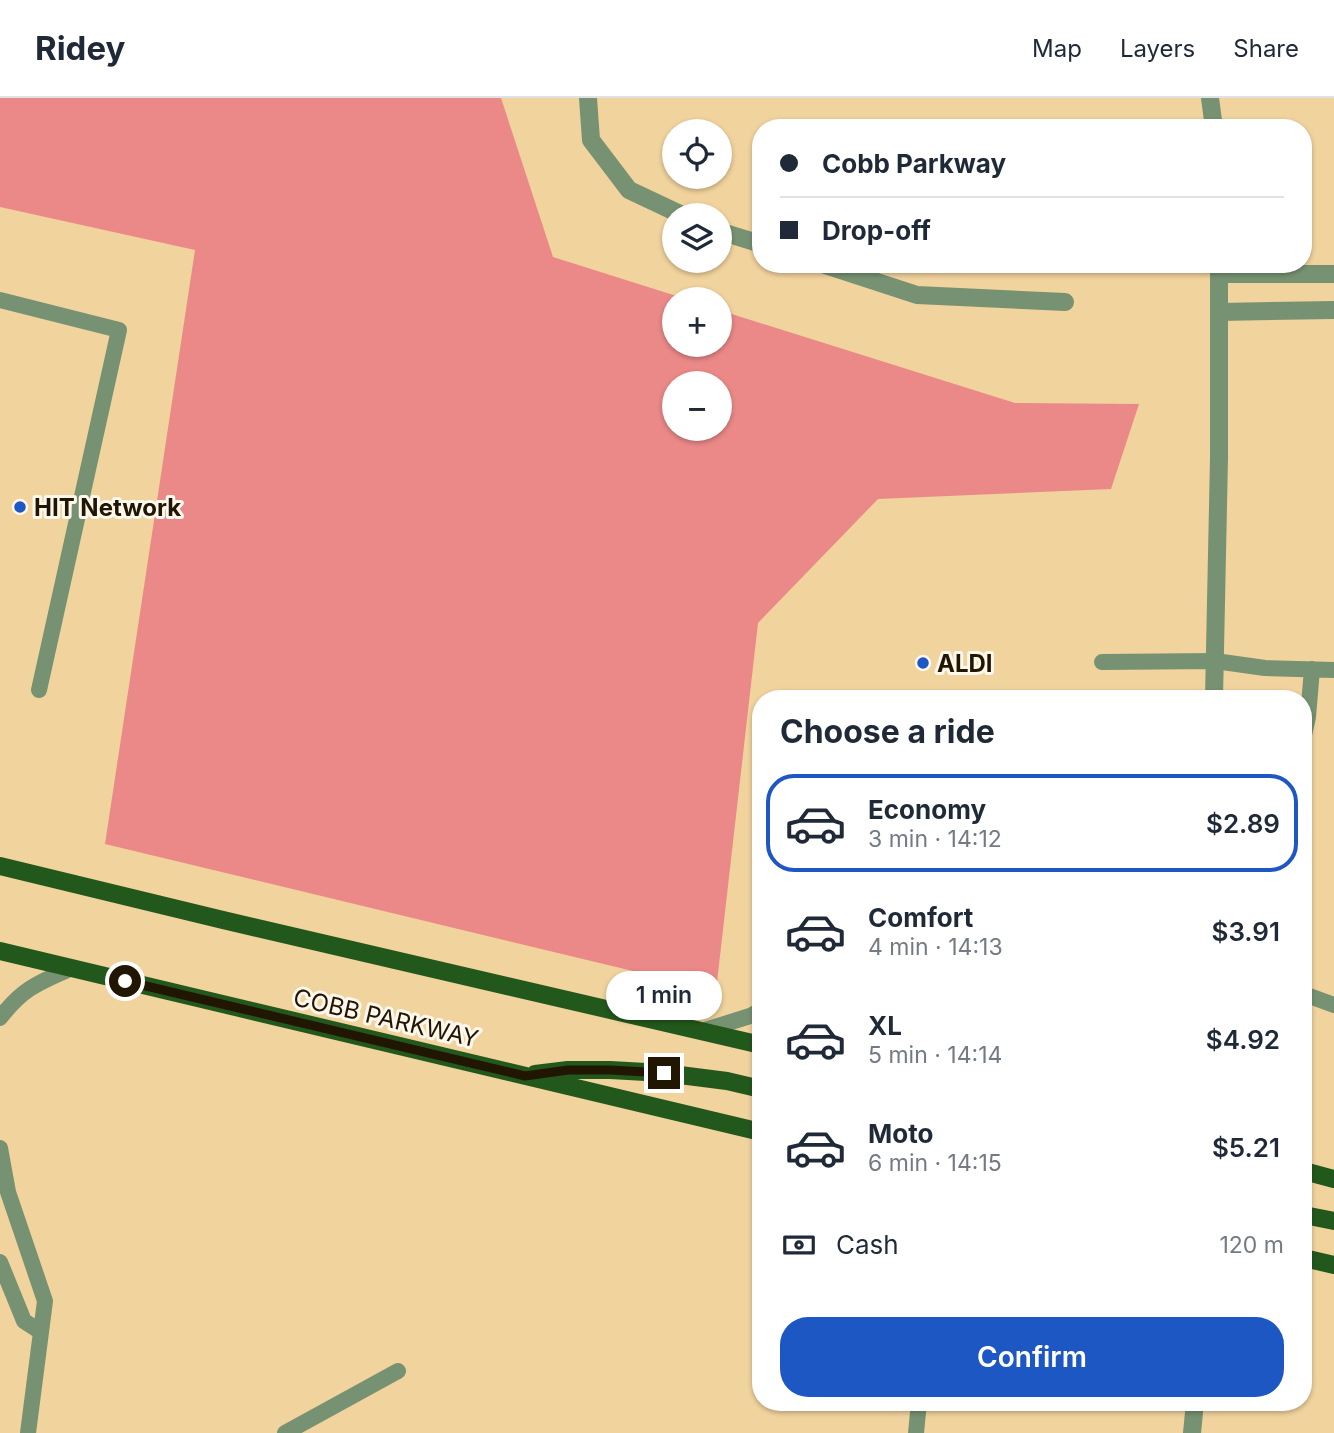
<!DOCTYPE html>
<meta charset="utf-8">
<style>
:root{--surface:#fff;--page:#f6f6f7;--text:#1f2937;--muted:#747a83;--line:#e0e1e3;--accent:#1c57c3}
body{margin:0;font-family:Inter,sans-serif;background:var(--page);color:var(--text);height:100vh;display:flex;flex-direction:column;font-size:26px;white-space:nowrap}
*{box-sizing:border-box;margin:0}
p{font-size:23px;color:var(--muted)}
.icon{flex:none;width:38px;height:38px;fill:none;stroke:currentColor;stroke-width:2;stroke-linecap:round;stroke-linejoin:round}
.map{position:relative;flex:1;overflow:hidden}
.sheet{position:absolute;left:752px;top:592px;width:560px;height:721px;display:flex;flex-direction:column;background:var(--surface);border-radius:28px;box-shadow:0 2px 5px #0004}
.sheet>*{flex:none}
.banner{position:absolute;left:752px;top:21px;width:560px;height:154px;border-radius:28px;box-shadow:0 2px 5px #0004;display:grid;align-content:center;height:154px;padding:0 28px;background:var(--surface)}
.fabs{position:absolute;left:662px;top:21px;display:grid;gap:14px}
.fabs a{display:grid;place-items:center;width:70px;height:70px;border-radius:50%;background:var(--surface);box-shadow:0 2px 5px #0004;font-size:35px}
.end{position:absolute;width:32px;height:32px;margin:-16px;border:9px solid #211602;background:#fff;box-shadow:0 0 0 4px #fff}
.from{border-radius:50%}
.bubble{position:absolute;height:49px;border-radius:24px;background:var(--surface);box-shadow:0 2px 5px #0004;font-size:23px;font-weight:600;line-height:49px;text-align:center}
.banner b{display:flex;align-items:center;gap:24px;height:66px;font-size:26px}
.banner b+b{border-top:2px solid var(--line)}
.banner i{width:18px;height:18px;background:var(--text)}
ul{padding:0;list-style:none}
li{display:flex;align-items:center;gap:21px;height:98px;margin:0 14px 10px;padding:0 14px;border:4px solid transparent;border-radius:28px}
li div{flex:1}
li b{display:block;font-size:26px}
li em{font-style:normal;font-weight:600}
li.selected{border-color:var(--accent)}
li>.icon{width:63px;height:63px;stroke-width:1.5}
h2{padding:0 28px;font-size:32px;line-height:84px}
.pay{display:flex;align-items:center;gap:18px;height:77px;padding:0 28px;font-size:26px}
.pay p{margin-inline-start:auto}
.primary-button{display:flex;gap:14px;margin-top:auto;padding:14px 28px}
.primary-button a{flex:1;height:80px;border-radius:28px;background:var(--accent);color:#fff;font-size:28px;font-weight:600;line-height:80px;text-align:center}
header{display:flex;align-items:center;gap:42px;box-sizing:border-box;height:98px;padding:0 35px;background:var(--surface);border-bottom:2px solid var(--line)}
header strong{font-size:33px}
nav{display:flex;gap:38px;margin-inline-start:auto;font-size:24px}
.map>svg:first-child{display:block}
</style>
<header>
<strong>Ridey</strong>
<nav><a>Map</a><a>Layers</a><a>Share</a></nav>
</header>
<div class="map">
<svg width="1334" height="1335" viewBox="0 0 1334 1335">
<rect width="100%" height="100%" fill="#f1d39d"/>
<!-- green -->
<path fill="#ea8988" fill-rule="evenodd" d="M0,0H501L553,159L686,201H674V247H719V212L1015,305L1139,306L1111,391L878,401L758,525L716,893L105,746L195,152L0,109ZM674,285H719V331H674Z"/>
<g fill="none" stroke-linecap="round" stroke-linejoin="round">
<!-- service -->
<path stroke="#779272" stroke-width="16" d="M0,202L119,232L39,592
M1102,564L1215,563L1265,570L1334,572
M1304,637L1308,619L1312,571
M1304,896L1334,907
M0,920C23,890 38,885 72,870
M702,933L750,918L761,912
M0,1050L8,1094L45,1203L28,1335
M0,1164L24,1223L41,1234
M285,1335L398,1273
M916,1335L919,1304"/>
<!-- minor -->
<path stroke="#779272" stroke-width="18" d="M588,0L591,42L629,92L682,117
M719,133L761,146
M822,166L917,197L1065,204
M1219,176H1334
M1219,214L1334,212"/>
<!-- tertiary -->
<path stroke="#779272" stroke-width="18" d="M1210,0L1214,30
M1214,600L1219,360V166
M1192,1335L1195,1304"/>
<!-- primary -->
<path stroke="#23581c" stroke-width="18" d="M0,768L223,822L761,947
M0,853L761,1034
M535,976L568,972H610L664,975L727,983L761,991
M1304,1073L1334,1081
M1304,1117L1334,1123
M1304,1160L1334,1167"/>
</g>
<g fill="none" stroke-linecap="round" stroke-linejoin="round">
<!-- route -->
<path stroke="#211602" stroke-width="9" d="M125,883L525,978L568,972H610L664,975"/>
</g>
<!-- markers -->
<g fill="#1c57c3" stroke="#fef7ed" stroke-width="2.5">
<circle cx="20" cy="409" r="7"/>
<circle cx="923" cy="565" r="7"/>
</g>
<g text-anchor="middle" dominant-baseline="central" stroke-width="6" stroke-linejoin="round" paint-order="stroke">
<!-- poi labels -->
<g font-size="24" font-weight="bold" fill="#211602" stroke="#fef7ed" text-anchor="start">
<text x="34" y="409">HIT Network</text>
<text x="937" y="565">ALDI</text>
</g>
<!-- street labels -->
<g font-size="24" fill="#211602" stroke="#fef7ed">
<text transform="translate(386 920) rotate(13)">COBB PARKWAY</text>
</g>
</g>
</svg>
<div class="fabs">
<a><svg class="icon" aria-label="locate" viewBox="0 0 24 24"><circle cx="12" cy="12" r="6"/><path d="M12 2v4M12 18v4M2 12h4M18 12h4"/></svg></a>
<a><svg class="icon" aria-label="layers" viewBox="0 0 24 24"><path d="M12 4l9 5-9 5-9-5zM3 14l9 5 9-5"/></svg></a>
<a>+</a>
<a>−</a>
</div>
<i class="end from" style="left:125px;top:883px"></i>
<i class="end" style="left:664px;top:975px"></i>
<div class="bubble" style="left:606px;top:873px;width:116px">1 min</div>
<div class="banner">
<b><i class="from"></i>Cobb Parkway</b>
<b><i></i>Drop-off</b>
</div>
<section class="sheet">
<h2>Choose a ride</h2>
<ul>
<li class="selected"><svg class="icon" aria-label="car" viewBox="0 0 24 24"><path d="M5 17H2v-5l4-1 3-4h7l3 4 3 1v5h-3M9 17h6M6 11h13"/><circle cx="7" cy="17" r="2"/><circle cx="17" cy="17" r="2"/></svg><div><b>Economy</b><p>3 min · 14:12</p></div><em>$2.89</em></li>
<li><svg class="icon" aria-label="car" viewBox="0 0 24 24"><path d="M5 17H2v-5l4-1 3-4h7l3 4 3 1v5h-3M9 17h6M6 11h13"/><circle cx="7" cy="17" r="2"/><circle cx="17" cy="17" r="2"/></svg><div><b>Comfort</b><p>4 min · 14:13</p></div><em>$3.91</em></li>
<li><svg class="icon" aria-label="car" viewBox="0 0 24 24"><path d="M5 17H2v-5l4-1 3-4h7l3 4 3 1v5h-3M9 17h6M6 11h13"/><circle cx="7" cy="17" r="2"/><circle cx="17" cy="17" r="2"/></svg><div><b>XL</b><p>5 min · 14:14</p></div><em>$4.92</em></li>
<li><svg class="icon" aria-label="car" viewBox="0 0 24 24"><path d="M5 17H2v-5l4-1 3-4h7l3 4 3 1v5h-3M9 17h6M6 11h13"/><circle cx="7" cy="17" r="2"/><circle cx="17" cy="17" r="2"/></svg><div><b>Moto</b><p>6 min · 14:15</p></div><em>$5.21</em></li>
</ul>
<div class="pay"><svg class="icon" aria-label="cash" viewBox="0 0 24 24"><path d="M3 7h18v10H3z"/><circle cx="12" cy="12" r="2"/></svg>Cash<p>120 m</p></div>
<div class="primary-button"><a>Confirm</a></div>
</section>
</div>
